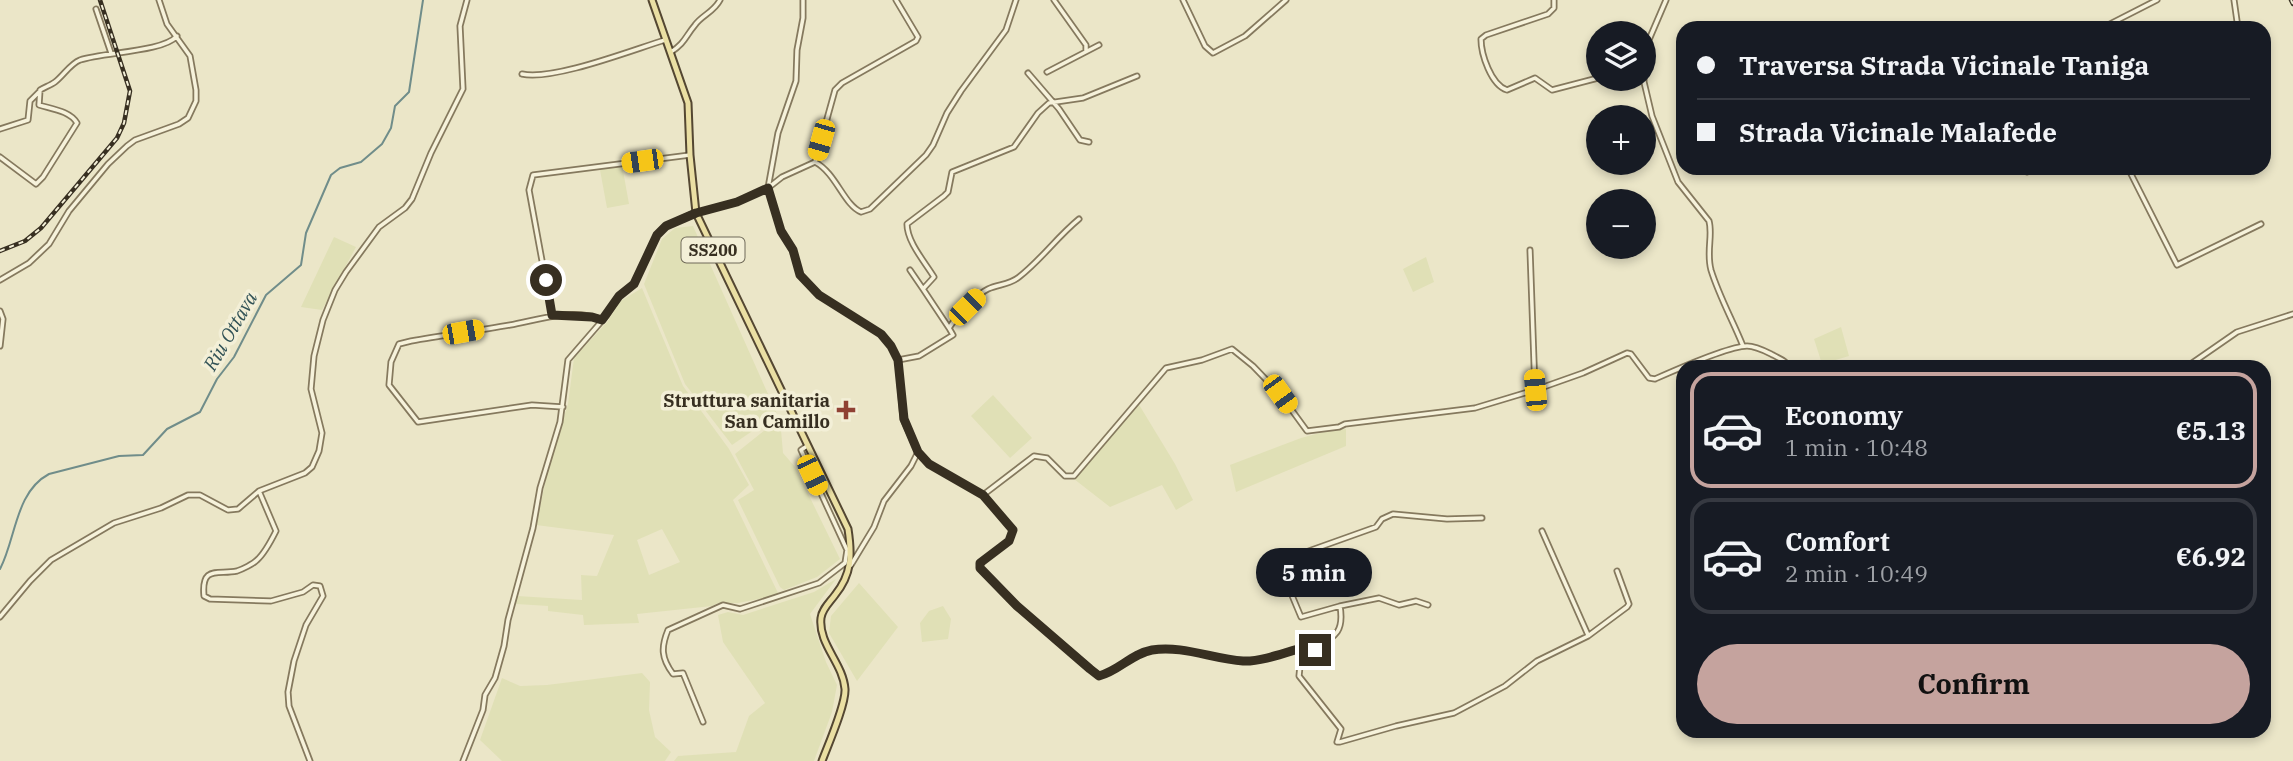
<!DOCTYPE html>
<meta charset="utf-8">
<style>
:root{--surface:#171b24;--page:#20242c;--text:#f1f3f6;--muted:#9ea1a6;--line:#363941;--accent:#c5a39e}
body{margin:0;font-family:"IBM Plex Serif",serif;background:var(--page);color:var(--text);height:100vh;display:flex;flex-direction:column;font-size:26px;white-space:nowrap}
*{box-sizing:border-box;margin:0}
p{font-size:23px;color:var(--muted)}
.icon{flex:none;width:38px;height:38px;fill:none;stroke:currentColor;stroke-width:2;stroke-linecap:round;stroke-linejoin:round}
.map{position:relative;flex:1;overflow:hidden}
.panel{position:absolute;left:1676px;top:360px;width:595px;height:378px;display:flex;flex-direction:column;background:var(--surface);border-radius:21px;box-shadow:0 4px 10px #0003}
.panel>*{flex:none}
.banner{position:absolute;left:1676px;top:21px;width:595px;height:154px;border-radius:21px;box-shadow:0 4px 10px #0003;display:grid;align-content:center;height:154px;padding:0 21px;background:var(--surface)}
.fabs{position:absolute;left:1586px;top:21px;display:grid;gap:14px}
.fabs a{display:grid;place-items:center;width:70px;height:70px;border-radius:50%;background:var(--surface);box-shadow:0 4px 10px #0003;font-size:35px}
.end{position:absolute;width:32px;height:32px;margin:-16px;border:9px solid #372f21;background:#fff;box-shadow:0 0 0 4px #fff}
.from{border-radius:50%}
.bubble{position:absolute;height:49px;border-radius:24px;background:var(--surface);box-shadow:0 4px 10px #0003;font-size:23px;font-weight:800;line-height:49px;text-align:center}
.car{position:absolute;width:21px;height:42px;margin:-21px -10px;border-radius:9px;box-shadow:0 0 5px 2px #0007;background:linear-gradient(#f5c518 24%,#345 0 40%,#f5c518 0 76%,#345 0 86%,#f5c518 0)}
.banner b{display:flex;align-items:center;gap:24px;height:66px;font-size:26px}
.banner b+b{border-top:2px solid var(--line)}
.banner i{width:18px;height:18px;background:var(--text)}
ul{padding:12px 0 0;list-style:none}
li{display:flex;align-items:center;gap:21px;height:116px;margin:0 14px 10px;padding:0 7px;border:4px solid var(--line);border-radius:21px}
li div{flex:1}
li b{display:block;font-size:26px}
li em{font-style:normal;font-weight:800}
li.active{border-color:var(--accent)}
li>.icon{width:63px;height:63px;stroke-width:1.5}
.action{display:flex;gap:14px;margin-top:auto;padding:14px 21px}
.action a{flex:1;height:80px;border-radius:42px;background:var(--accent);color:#111;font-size:28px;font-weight:800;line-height:80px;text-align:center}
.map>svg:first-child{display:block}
</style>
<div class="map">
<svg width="2293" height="761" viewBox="0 0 2293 761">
<rect width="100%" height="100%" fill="#ebe6c8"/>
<!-- farmland -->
<path fill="#e0e0b6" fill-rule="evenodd" d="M622,165L629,204L607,208L600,170Z
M693,226L777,414L732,445L685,384L644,284L662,239L675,228Z
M334,237L356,247L322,310L301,307Z
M1426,257L1434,282L1413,292L1403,269Z
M642,288L683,386L729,449L749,485L733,500L779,595L738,603H718L712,606L637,614L639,623L584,625L583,615L548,611V606L516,604L517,596L582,600L581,575L597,576L614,535L536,525L551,456L568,404L574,358L608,321L619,302ZM662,529L680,562L649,575L637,540Z
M1841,327L1849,356L1822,364L1814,339Z
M993,395L1032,438L1010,458L971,416Z
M1138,403L1175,464L1193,500L1176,510L1162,485L1110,507L1074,479Z
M780,418L783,453L795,467L840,559L817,577L784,590L780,587L738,500L754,490L735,454Z
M1346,429V446L1236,492L1230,465L1301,438L1331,430Z
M836,579L810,614L826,662L837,685L832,712L814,761H674L678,756L736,752L749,716L765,703L723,642L718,615L728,612L743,615L814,592Z
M859,583L898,627L857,681L829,633L831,616Z
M943,606L951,619L948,639L922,642L920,623L929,611Z
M642,673L650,682L649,710L655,737L671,752L665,761H502L480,740L502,678L520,686L547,685Z"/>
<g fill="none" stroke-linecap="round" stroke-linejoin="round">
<!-- stream -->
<path stroke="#708d8a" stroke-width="2" d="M0,569C16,539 15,492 49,474L119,456L143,455L167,429L200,412L217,379L234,357L266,295L301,265L306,233L331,175L340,168L361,162L382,144L391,128L395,106L409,92L423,0"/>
<!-- street casing -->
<g stroke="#85795e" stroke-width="7">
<path id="street" d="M803,0V18L797,50L796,81L778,133L768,188L781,231L793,250L800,275L819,295L881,334L891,346L898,360L903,419L918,452L929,464L983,495L1013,530L1009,541L980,563V568L1017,606L1099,676C1119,671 1131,654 1152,650C1182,645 1213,659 1243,661C1263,662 1293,650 1312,645L1315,647V650L1300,666L1299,676L1341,729L1337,742H1340L1396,726L1454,713L1505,686L1537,661L1588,636L1627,607L1629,604L1617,571
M1054,0L1086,45V51
M1183,0L1205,46L1213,53L1245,36L1286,0
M1554,0V8L1548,14L1486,35L1481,39C1481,54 1491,85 1507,90L1535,78L1552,90L1598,78
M1666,0L1648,42L1644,66V82L1652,116L1678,182L1709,221C1713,235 1706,252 1711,270C1719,296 1733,321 1743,346
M2234,0L2238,28
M96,9L111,53
M2102,28L2157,0
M671,52C685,43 685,37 695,25C702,15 714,12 720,0
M1047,72L1099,45
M1028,73L1059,109L1080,140L1089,142
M522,74C553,81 632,50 665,40
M0,129L28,120L30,101L39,92
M0,157L36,184L43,177L77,123C70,111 52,109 39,105L40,90C45,87 51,85 55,82C64,75 70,64 80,60C104,52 163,52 177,36
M815,162C836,173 844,205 861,212L870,209L926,155L933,145L947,113L961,91L1006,30L1016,0
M815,162L835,90L842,83L916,41L918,37L896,0
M2025,168L2027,172L2038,168
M2128,168L2177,265L2261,224
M1530,250L1535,390
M910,270L923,289L934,277C925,262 907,242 907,224L944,196L948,192L952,172L1014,147L1038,113L1049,103L1083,98L1137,76
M0,280L29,263L49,244L69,211L108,164L127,146L135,140L179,124L188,118L196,101V90L190,56L167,24L159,0
M923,289L949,328
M0,311L3,319L0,346
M552,315L529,190L533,175L690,155
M898,360L919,356L953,335L949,328C956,317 977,294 988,289C999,284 1009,285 1019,277C1041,260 1057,237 1079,219
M2185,368L2237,332L2293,314
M563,407L532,405L418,422L389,385L391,362L399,344L411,341C444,335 477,331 510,325C538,320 574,307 602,320
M259,491L276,531C271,541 265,553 257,560C253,564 243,569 237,571C218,575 201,565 204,596L210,599L271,601L303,592L313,585L320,586L323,596L306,625L294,661L288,692L289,706L310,761
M983,495L1034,456L1047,458L1065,476H1074L1166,368L1202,360L1232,349L1253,366L1280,394L1307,431L1339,427L1345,424L1475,408L1535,390L1583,373L1627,353L1631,354L1649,378L1655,379C1673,371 1729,346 1747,346C1756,346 1765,351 1773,355C1780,359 1787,361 1790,368
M1542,531L1588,635
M851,565L874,527L884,501L911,466L918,452
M1340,606L1379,598L1399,605L1416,601L1428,605
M0,617L30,581L51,560L114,523L161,508L188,495H200L228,510L238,509L259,491L305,473L312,467L319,451L322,433L311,389L314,356L323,320L335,290L346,272L379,227L405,208L412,199L431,153L463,89L460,26L467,0
M1315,647C1337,637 1344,630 1340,606L1301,617L1278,562L1376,527L1382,519L1393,514L1447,519L1482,518
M703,722L683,673L673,674C661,658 661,647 668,630L723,605L740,609L819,583L845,563L847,550L801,450L807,446
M463,761L483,710L485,695L495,678L504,646L508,620L533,528L540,488L560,422L568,360L607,315L619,296L634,284L657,235L666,226L692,214L737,202L768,188L782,177L815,162"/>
</g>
<!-- primary casing -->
<g stroke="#544732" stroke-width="9">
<path id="primary" d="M652,0L688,103L690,155L696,213L848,529C852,555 852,574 835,595C830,602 822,609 821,618C818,644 843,663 845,689C846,704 828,745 822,761"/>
</g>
<!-- street -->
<use href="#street" stroke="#f6f2db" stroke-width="3.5"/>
<!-- primary -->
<use href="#primary" stroke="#eadfa3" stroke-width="5"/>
<!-- rail casing -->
<g stroke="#372f21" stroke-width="4.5">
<path id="rail" d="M2291,0L2293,4
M0,251L25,241L41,228L117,138L124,123L130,91L100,0"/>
</g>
<!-- rail -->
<use href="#rail" stroke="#f3efd7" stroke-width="2" stroke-dasharray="5" stroke-linecap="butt"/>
</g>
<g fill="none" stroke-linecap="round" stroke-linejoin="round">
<!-- route -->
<path stroke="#372f21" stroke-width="9" d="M546,280L552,315L592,317L602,320L619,296L634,284L657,235L666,226L696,213L737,202L768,188L781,231L793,250L800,275L819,295L881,334L891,346L898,360L904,419L918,452L929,464L983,495L1013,530L1009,541L980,563V568L1017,606L1090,669L1099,676C1119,671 1131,654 1152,650C1182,645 1213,659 1243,661C1263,662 1292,650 1312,645L1315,647V650"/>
</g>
<!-- markers -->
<path fill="#904133" stroke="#f3efd7" stroke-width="2.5" d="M842.5 399.5h7v7h7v7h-7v7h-7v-7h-7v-7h7z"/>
<g text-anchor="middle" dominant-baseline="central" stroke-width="7" stroke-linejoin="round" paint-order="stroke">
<!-- shield labels -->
<rect fill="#f3efd7" stroke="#6f6958" stroke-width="2" x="681.5" y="237.5" width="63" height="25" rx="5"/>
<g font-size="16" font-weight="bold" fill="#372f21">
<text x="713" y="250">SS200</text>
</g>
<!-- poi labels -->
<g font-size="18" font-weight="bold" fill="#372f21" stroke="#f3efd7" text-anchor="end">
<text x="830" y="400">Struttura sanitaria<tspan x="830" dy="21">San Camillo</tspan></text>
</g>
<!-- water labels -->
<g font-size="19" font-style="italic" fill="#315256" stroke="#f3efd7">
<text transform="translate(230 331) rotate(-60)">Riu Ottava</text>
</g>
</g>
</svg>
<div class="fabs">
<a><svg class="icon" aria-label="layers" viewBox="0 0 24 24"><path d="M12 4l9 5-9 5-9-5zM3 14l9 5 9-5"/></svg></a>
<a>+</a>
<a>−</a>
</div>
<i class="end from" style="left:546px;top:280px"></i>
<i class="end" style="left:1315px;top:650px"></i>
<div class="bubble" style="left:1256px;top:548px;width:116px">5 min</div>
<i class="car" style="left:821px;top:140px;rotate:196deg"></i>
<i class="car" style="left:642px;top:161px;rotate:262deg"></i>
<i class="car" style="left:967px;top:307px;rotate:45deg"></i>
<i class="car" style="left:463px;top:332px;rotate:80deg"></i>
<i class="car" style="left:1535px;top:390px;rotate:355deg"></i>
<i class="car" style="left:1280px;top:394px;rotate:144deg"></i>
<i class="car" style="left:812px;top:475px;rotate:155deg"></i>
<div class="banner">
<b><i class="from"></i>Traversa Strada Vicinale Taniga</b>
<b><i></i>Strada Vicinale Malafede</b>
</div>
<section class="panel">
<ul>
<li class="active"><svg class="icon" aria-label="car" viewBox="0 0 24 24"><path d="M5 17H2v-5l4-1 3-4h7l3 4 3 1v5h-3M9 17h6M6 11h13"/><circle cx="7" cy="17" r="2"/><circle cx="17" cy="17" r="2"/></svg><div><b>Economy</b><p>1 min · 10:48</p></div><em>€5.13</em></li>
<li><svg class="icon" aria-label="car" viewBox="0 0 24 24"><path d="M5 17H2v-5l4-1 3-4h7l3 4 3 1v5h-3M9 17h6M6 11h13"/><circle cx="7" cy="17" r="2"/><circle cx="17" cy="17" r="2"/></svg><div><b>Comfort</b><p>2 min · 10:49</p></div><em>€6.92</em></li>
</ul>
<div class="action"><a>Confirm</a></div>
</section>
</div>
